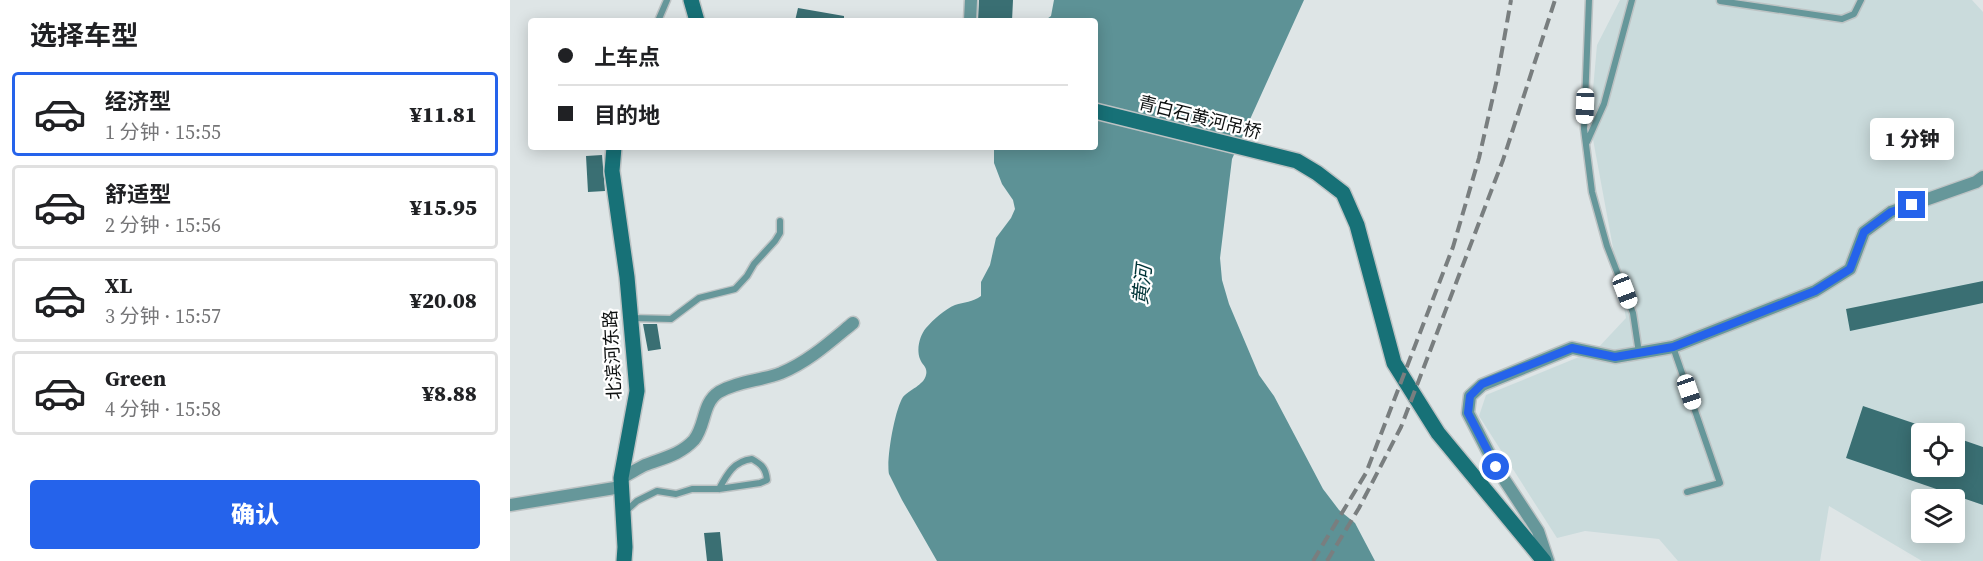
<!DOCTYPE html>
<html lang="zh">
<meta charset="utf-8">
<style>
:root{--surface:#fff;--page:#f2f2f2;--text:#202124;--muted:#757577;--line:#e0e0e0;--accent:#2563eb}
body{margin:0;font-family:"Source Serif 4","Noto Sans SC",serif;background:var(--page);color:var(--text);height:100vh;display:flex;flex-direction:column;font-size:22px;white-space:nowrap}
*{box-sizing:border-box;margin:0}
p{font-size:20px;color:var(--muted)}
.icon{flex:none;width:33px;height:33px;fill:none;stroke:currentColor;stroke-width:2;stroke-linecap:round;stroke-linejoin:round}
.map{position:relative;flex:1;overflow:hidden}
.side{display:flex;flex-direction:column;background:var(--surface);width:510px}
.side>*{flex:none}
.top-card{position:absolute;left:18px;top:18px;width:570px;height:132px;border-radius:6px;box-shadow:0 3px 15px #0003;display:grid;align-content:center;height:132px;padding:0 30px;background:var(--surface)}
.buttons{position:absolute;left:1401px;top:423px;display:grid;gap:12px}
.buttons a{display:grid;place-items:center;width:54px;height:54px;border-radius:6px;background:var(--surface);box-shadow:0 3px 15px #0003;font-size:30px}
.end{position:absolute;width:27px;height:27px;margin:-14px;border:8px solid #2563eb;background:#fff;box-shadow:0 0 0 3px #fff}
.from{border-radius:50%}
.bubble{position:absolute;height:42px;border-radius:6px;background:var(--surface);box-shadow:0 3px 15px #0003;font-size:20px;font-weight:800;line-height:42px;text-align:center}
.car{position:absolute;width:18px;height:36px;margin:-18px -9px;border-radius:8px;box-shadow:0 0 4px 2px #0007;background:linear-gradient(#fff 24%,#345 0 40%,#fff 0 76%,#345 0 86%,#fff 0)}
.top-card b{display:flex;align-items:center;gap:21px;height:57px;font-size:22px}
.top-card b+b{border-top:2px solid var(--line)}
.top-card i{width:15px;height:15px;background:var(--text)}
ul{padding:0;list-style:none}
li{display:flex;align-items:center;gap:18px;height:84px;margin:0 12px 9px;padding:0 18px;border:3px solid var(--line);border-radius:6px}
li div{flex:1}
li b{display:block;font-size:22px}
li em{font-style:normal;font-weight:800}
li.active{border-color:var(--accent)}
li>.icon{width:54px;height:54px;stroke-width:1.5}
h2{padding:0 30px;font-size:27px;line-height:72px}
.cta{display:flex;gap:12px;margin-top:auto;padding:12px 30px}
.cta a{flex:1;height:69px;border-radius:6px;background:var(--accent);color:#fff;font-size:24px;font-weight:800;line-height:69px;text-align:center}
main{display:flex;flex:1;min-height:0}
.map>svg:first-child{display:block}
</style>
<main>
<section class="side">
<h2>选择车型</h2>
<ul>
<li class="active"><svg class="icon" aria-label="car" viewBox="0 0 24 24"><path d="M5 17H2v-5l4-1 3-4h7l3 4 3 1v5h-3M9 17h6M6 11h13"/><circle cx="7" cy="17" r="2"/><circle cx="17" cy="17" r="2"/></svg><div><b>经济型</b><p>1 分钟 · 15:55</p></div><em>¥11.81</em></li>
<li><svg class="icon" aria-label="car" viewBox="0 0 24 24"><path d="M5 17H2v-5l4-1 3-4h7l3 4 3 1v5h-3M9 17h6M6 11h13"/><circle cx="7" cy="17" r="2"/><circle cx="17" cy="17" r="2"/></svg><div><b>舒适型</b><p>2 分钟 · 15:56</p></div><em>¥15.95</em></li>
<li><svg class="icon" aria-label="car" viewBox="0 0 24 24"><path d="M5 17H2v-5l4-1 3-4h7l3 4 3 1v5h-3M9 17h6M6 11h13"/><circle cx="7" cy="17" r="2"/><circle cx="17" cy="17" r="2"/></svg><div><b>XL</b><p>3 分钟 · 15:57</p></div><em>¥20.08</em></li>
<li><svg class="icon" aria-label="car" viewBox="0 0 24 24"><path d="M5 17H2v-5l4-1 3-4h7l3 4 3 1v5h-3M9 17h6M6 11h13"/><circle cx="7" cy="17" r="2"/><circle cx="17" cy="17" r="2"/></svg><div><b>Green</b><p>4 分钟 · 15:58</p></div><em>¥8.88</em></li>
</ul>
<div class="cta"><a>确认</a></div>
</section>
<div class="map">
<svg width="1473" height="561" viewBox="0 0 1473 561">
<rect width="100%" height="100%" fill="#dee5e6"/>
<!-- built -->
<path fill="#cadbdc" fill-rule="evenodd" d="M1110,0H1462L1473,12V561H1412L1319,506L1310,561H1168L1149,539L1075,531L1047,538L969,416L976,395L1086,350L1116,318L1080,123L1087,45ZM1412,434H1444V466H1412ZM1412,500H1444V532H1412Z"/>
<!-- water -->
<path fill="#5d9296" d="M544,0H794L722,159L710,258L712,280L719,304L749,375L764,396L813,489L829,510L845,523L865,561H427L392,500L379,474C376,459 385,409 393,397C399,390 414,385 416,375C418,367 412,365 410,359C406,349 410,335 416,328C423,320 435,309 445,305C454,302 463,302 471,296V282L480,265L486,238L501,218L505,209L503,200L492,184L484,163V147H585V21H534L541,16Z"/>
<!-- building -->
<path fill="#3a6f73" d="M469,0H503L502,21H468Z
M288,8L334,16V21H285Z
M92,155L95,191L78,192L76,156Z
M1473,281V303L1340,331L1336,309Z
M133,324H147L151,349L138,351Z
M1353,406L1412,426V466H1444V437L1473,447V505L1336,458Z
M210,532L213,561H197L194,533Z"/>
<g fill="none" stroke-linecap="round" stroke-linejoin="round">
<!-- lane casing -->
<g stroke="#bdc3c4" stroke-width="9">
<path id="lane" d="M1079,0L1074,129L1082,192L1097,246L1123,313L1129,353
M1210,1L1332,19L1344,14L1351,0
M148,21L157,0
M1077,142L1094,104L1122,0
M121,318L161,319L189,298L225,289L237,276L244,264L265,241L270,233V221
M1163,347L1210,483L1177,492
M116,511L127,501L147,491L166,494L182,489H209L250,483L257,480C256,468 251,464 242,459C224,461 217,474 209,489"/>
</g>
<!-- street casing -->
<g stroke="#bdc3c4" stroke-width="15">
<path id="street" d="M460,21L461,0
M111,478C119,474 127,469 135,465C153,458 170,455 184,440C196,425 192,403 209,392C228,381 250,381 271,373C298,362 320,342 343,323
M0,505L111,487
M1038,561L1028,531L986,467L958,413L960,396L972,385L1062,348L1105,357L1163,347L1305,291L1340,269L1354,232L1381,212L1466,182L1473,177"/>
</g>
<!-- secondary casing -->
<g stroke="#bdc3c4" stroke-width="18">
<path id="secondary" d="M181,0L187,21
M585,111L787,161L807,173L833,193L847,225L884,363L928,433L1034,561
M104,147L102,171L117,277L127,391L111,478L115,547L114,561"/>
</g>
<!-- lane -->
<use href="#lane" stroke="#66979a" stroke-width="6"/>
<!-- street -->
<use href="#street" stroke="#66979a" stroke-width="12"/>
<!-- secondary -->
<use href="#secondary" stroke="#177177" stroke-width="15"/>
<!-- rail -->
<path stroke="#797e7f" stroke-width="4" stroke-dasharray="12 6" stroke-linecap="butt" d="M803,561L856,473L943,247L969,158L987,79L1001,0
M817,561L849,508L891,427L993,160L1045,0"/>
</g>
<g fill="none" stroke-linecap="round" stroke-linejoin="round">
<!-- route -->
<path stroke="#2563eb" stroke-width="8" d="M986,467L958,413L960,396L972,384L1062,348L1105,357L1163,347L1305,291L1340,269L1354,232L1381,212L1402,205"/>
</g>
<g text-anchor="middle" dominant-baseline="central" stroke-width="4.5" stroke-linejoin="round" paint-order="stroke">
<!-- street labels -->
<g font-size="18" fill="#0d1010" stroke="#fff">
<text transform="translate(690 117) rotate(14)">青白石黄河吊桥</text>
<text transform="translate(102 355) rotate(-93)">北滨河东路</text>
</g>
<!-- water labels -->
<g font-size="20" font-style="italic" fill="#003538" stroke="#fff">
<text transform="translate(632 285) rotate(-84)">黄河</text>
</g>
</g>
</svg>
<div class="buttons">
<a><svg class="icon" aria-label="locate" viewBox="0 0 24 24"><circle cx="12" cy="12" r="6"/><path d="M12 2v4M12 18v4M2 12h4M18 12h4"/></svg></a>
<a><svg class="icon" aria-label="layers" viewBox="0 0 24 24"><path d="M12 4l9 5-9 5-9-5zM3 14l9 5 9-5"/></svg></a>
</div>
<i class="end from" style="left:986px;top:467px"></i>
<i class="end" style="left:1402px;top:205px"></i>
<div class="bubble" style="left:1360px;top:118px;width:84px">1 分钟</div>
<i class="car" style="left:1075px;top:106px;rotate:182deg"></i>
<i class="car" style="left:1115px;top:291px;rotate:159deg"></i>
<i class="car" style="left:1179px;top:392px;rotate:161deg"></i>
<div class="top-card">
<b><i class="from"></i>上车点</b>
<b><i></i>目的地</b>
</div>
</div>
</main>
